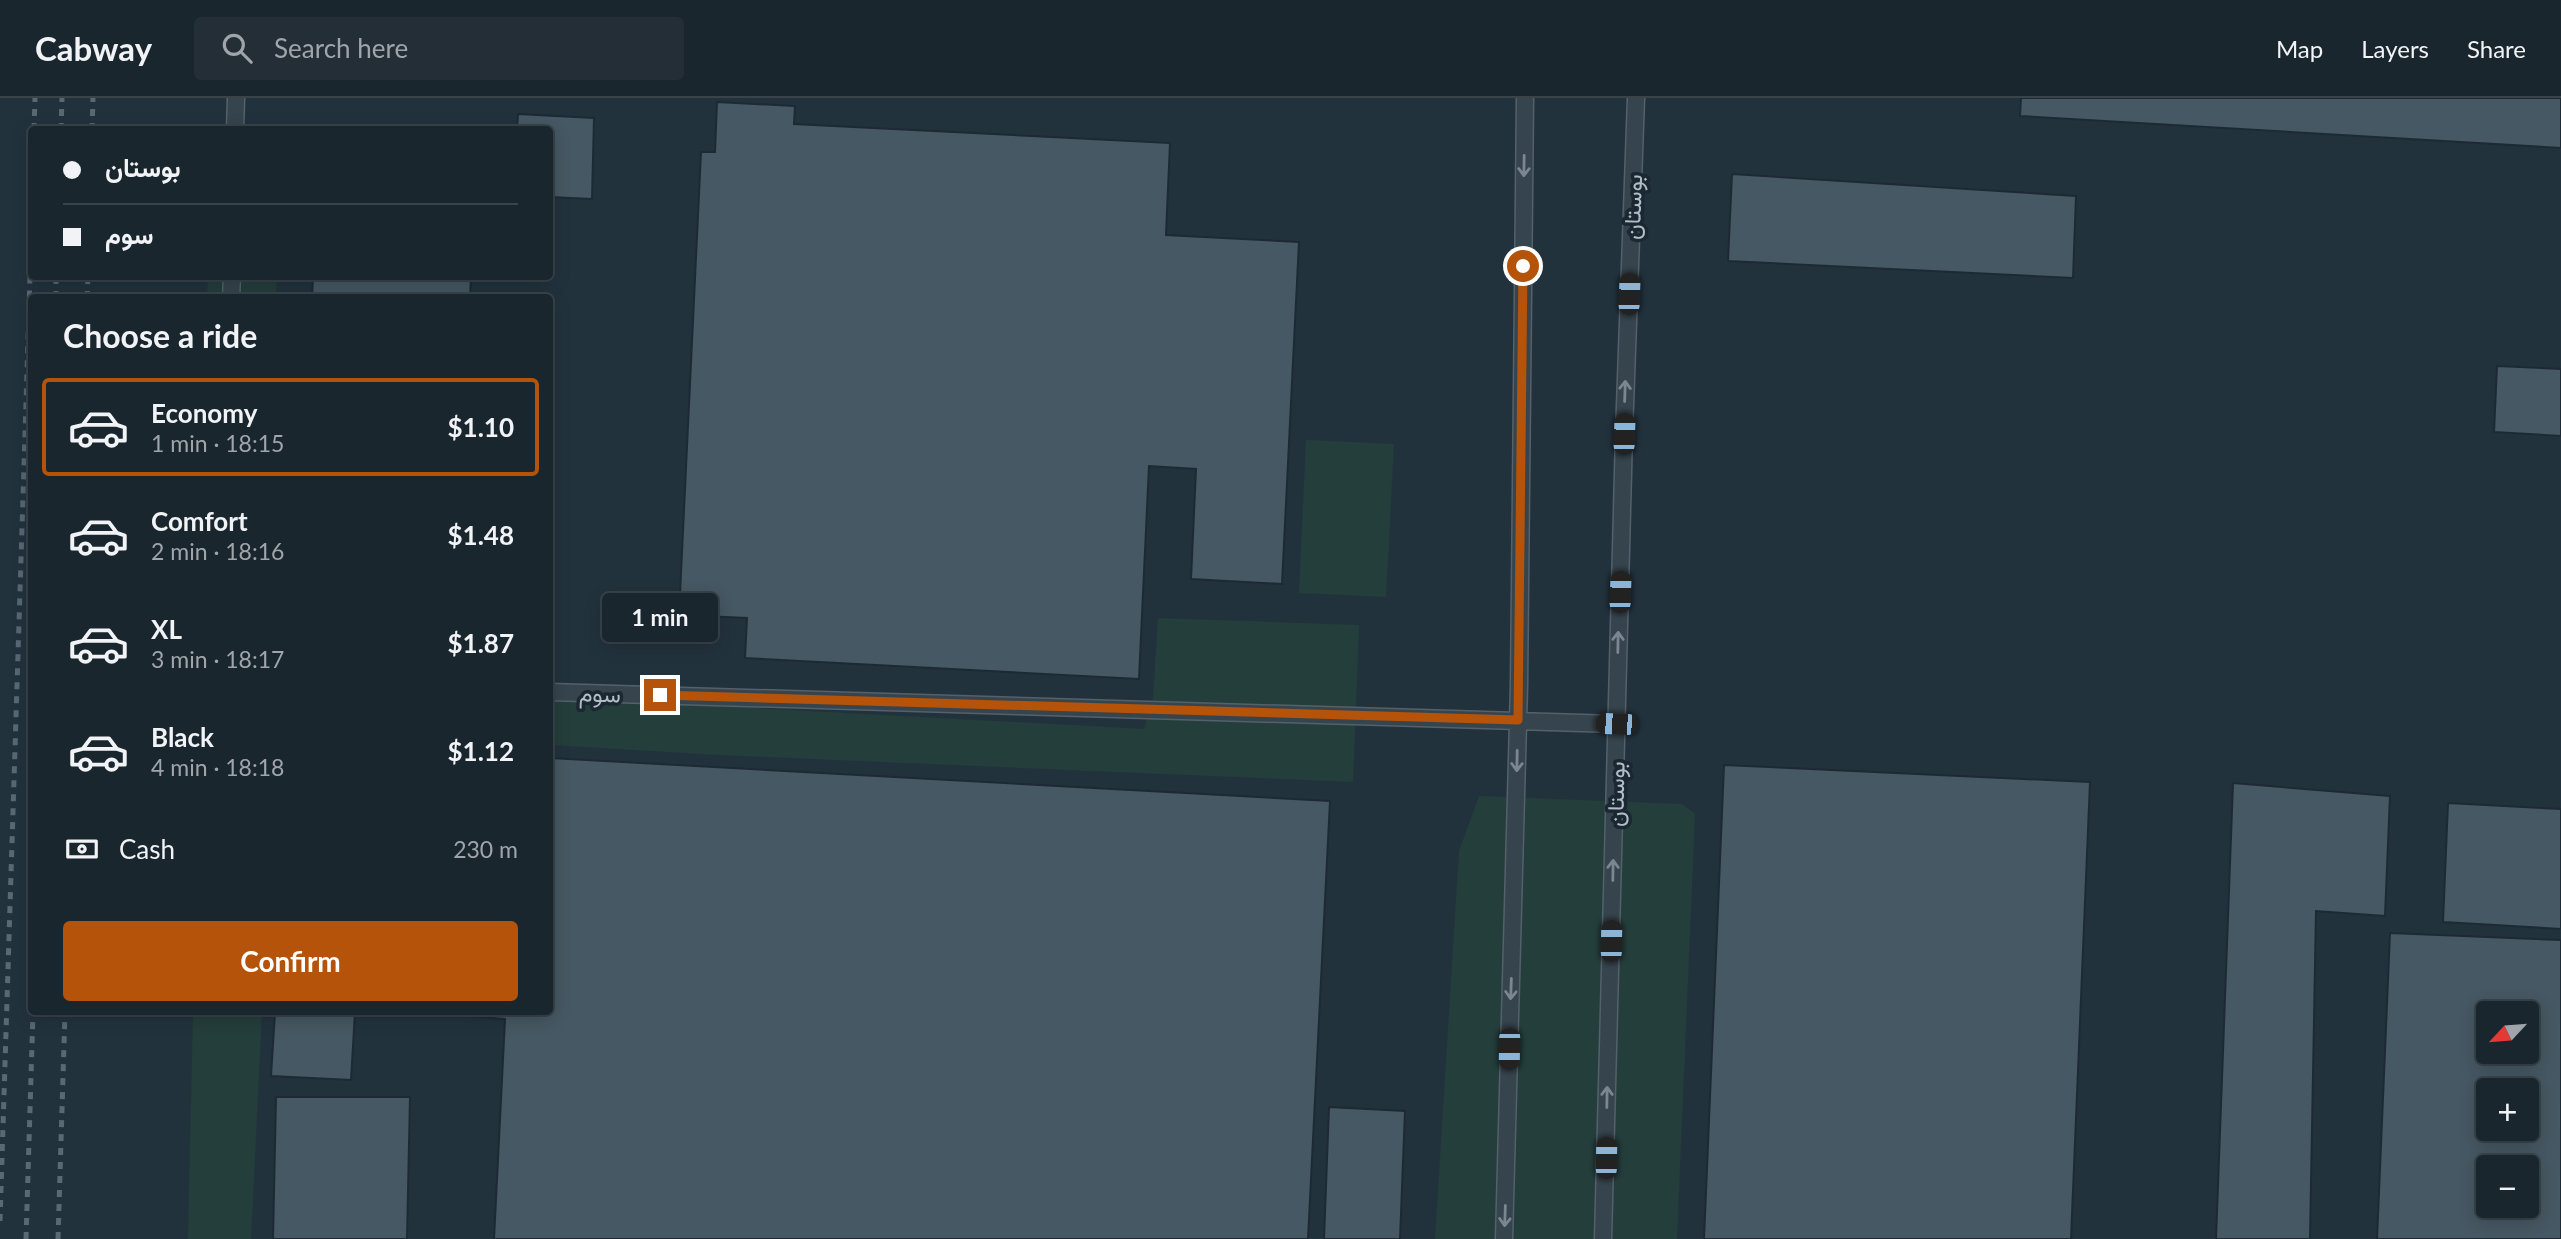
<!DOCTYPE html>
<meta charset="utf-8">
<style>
:root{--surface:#1a262e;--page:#232e36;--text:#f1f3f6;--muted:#9fa5aa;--line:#38434a;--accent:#b45309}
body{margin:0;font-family:Lato,Vazirmatn,sans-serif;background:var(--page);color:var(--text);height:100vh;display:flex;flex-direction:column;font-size:26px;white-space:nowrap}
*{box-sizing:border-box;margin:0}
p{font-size:23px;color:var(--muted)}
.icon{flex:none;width:38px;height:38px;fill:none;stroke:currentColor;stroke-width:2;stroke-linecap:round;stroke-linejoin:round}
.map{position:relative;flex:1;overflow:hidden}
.details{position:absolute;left:28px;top:196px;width:525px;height:721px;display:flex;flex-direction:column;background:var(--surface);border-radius:7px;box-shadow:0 4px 18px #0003,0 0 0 2px var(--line)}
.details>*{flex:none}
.guide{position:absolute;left:28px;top:28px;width:525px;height:154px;border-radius:7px;box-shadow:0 4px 18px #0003,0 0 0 2px var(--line);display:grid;align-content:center;height:154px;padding:0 35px;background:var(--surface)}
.needle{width:46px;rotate:244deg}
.controls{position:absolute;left:2476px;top:903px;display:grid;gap:14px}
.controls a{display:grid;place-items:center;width:63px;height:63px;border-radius:7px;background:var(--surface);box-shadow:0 4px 18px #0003,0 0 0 2px var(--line);font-size:35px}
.end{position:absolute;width:32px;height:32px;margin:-16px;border:9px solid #b45309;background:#fff;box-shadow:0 0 0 4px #fff}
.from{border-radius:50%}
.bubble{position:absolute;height:49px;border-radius:7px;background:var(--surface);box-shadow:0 4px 18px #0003,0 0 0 2px var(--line);font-size:23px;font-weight:700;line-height:49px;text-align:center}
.car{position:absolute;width:21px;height:42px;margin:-21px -10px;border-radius:9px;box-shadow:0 0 5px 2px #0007;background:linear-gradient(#222 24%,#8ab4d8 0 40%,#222 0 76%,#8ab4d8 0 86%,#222 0)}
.guide b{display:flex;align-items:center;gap:24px;height:66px;font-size:26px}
.guide b+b{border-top:2px solid var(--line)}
.guide i{width:18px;height:18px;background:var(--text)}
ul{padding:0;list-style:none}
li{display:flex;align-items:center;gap:21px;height:98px;margin:0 14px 10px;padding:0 21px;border:4px solid transparent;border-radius:7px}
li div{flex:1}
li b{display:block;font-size:26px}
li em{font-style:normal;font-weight:700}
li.selected{border-color:var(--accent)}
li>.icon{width:63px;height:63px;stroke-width:1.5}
h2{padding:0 35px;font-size:32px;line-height:84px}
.pay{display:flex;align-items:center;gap:18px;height:77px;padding:0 35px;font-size:26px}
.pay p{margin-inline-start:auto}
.action{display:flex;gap:14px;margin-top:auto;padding:14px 35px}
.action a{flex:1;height:80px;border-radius:7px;background:var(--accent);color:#fff;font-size:28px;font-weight:700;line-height:80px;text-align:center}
header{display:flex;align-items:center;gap:42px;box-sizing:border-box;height:98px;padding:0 35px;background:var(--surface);border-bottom:2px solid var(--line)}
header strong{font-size:33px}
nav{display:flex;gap:38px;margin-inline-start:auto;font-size:24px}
.search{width:490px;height:63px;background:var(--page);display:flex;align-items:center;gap:18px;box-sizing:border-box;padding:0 24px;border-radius:7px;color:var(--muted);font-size:26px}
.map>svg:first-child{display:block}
</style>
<header>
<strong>Cabway</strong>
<div class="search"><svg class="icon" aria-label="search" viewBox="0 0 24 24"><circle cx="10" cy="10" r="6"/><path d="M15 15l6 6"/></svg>Search here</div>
<nav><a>Map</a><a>Layers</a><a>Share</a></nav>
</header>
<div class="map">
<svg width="2561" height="1141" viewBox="0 0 2561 1141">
<rect width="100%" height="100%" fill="#22323d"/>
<!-- green -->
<path fill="#243e3c" d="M208,179H277L276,198L256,196L255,199L207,200Z
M1306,342L1394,346L1386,499L1299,495Z
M1158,520L1359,527L1353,684L719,657L550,647V599L1144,631L1153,600Z
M1479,698L1682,706L1695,716L1677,1141H1435L1459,753Z
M193,914H262L251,1141H188Z"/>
<!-- building -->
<path fill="#465863" stroke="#1d2a34" stroke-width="2" fill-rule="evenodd" d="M2021,0H2561V50L2020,18Z
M717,4L795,8L794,26L1170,45L1166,137L1299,144L1282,486L1191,481L1196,371L1149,368L1139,581L745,560L747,520L679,517L701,54H715Z
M518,16L594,20L592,101L550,99V32H517Z
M1732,76L2076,98L2073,180L1728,163Z
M313,178H471L470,200H312Z
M2497,268L2561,271V338L2494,334Z
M550,660L1330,703L1308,1141H494L505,921L454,917L455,914H550Z
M1724,667L2090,684L2071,1141H1704Z
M2233,685L2390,698L2385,818L2316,813L2310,1141H2216Z
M2448,705L2561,711V831L2443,824Z
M2390,835L2561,842V1141H2377ZM2488,915H2527V954H2488ZM2488,992H2527V1031H2488ZM2488,1069H2527V1108H2488Z
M275,914H355L351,982L271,978Z
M276,999H410L407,1141H273Z
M1329,1009L1405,1013L1400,1141H1324Z"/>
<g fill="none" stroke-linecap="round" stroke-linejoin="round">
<!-- service casing -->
<g stroke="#54616b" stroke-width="19">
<path id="service" d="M235,32L236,0
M231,200L232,178
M550,594L1616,626
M1504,1141L1519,587L1525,0
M1603,1141L1624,336L1636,0"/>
</g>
<!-- service -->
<use href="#service" stroke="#36444d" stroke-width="16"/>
<!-- rail -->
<path stroke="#586874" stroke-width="5" stroke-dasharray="7 7" stroke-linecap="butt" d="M34,32L35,0
M61,32L62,0
M92,32L93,0
M56,200V178
M87,200L88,178
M0,1123L32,116
M26,1141L33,914
M58,1141L65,914"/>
</g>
<!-- one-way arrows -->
<defs><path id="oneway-shaft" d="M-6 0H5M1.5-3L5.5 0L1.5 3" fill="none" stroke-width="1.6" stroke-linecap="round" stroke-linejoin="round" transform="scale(1.75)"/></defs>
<g stroke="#7a8791">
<use href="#oneway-shaft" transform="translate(1524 68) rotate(91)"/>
<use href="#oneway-shaft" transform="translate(1625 293) rotate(-88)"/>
<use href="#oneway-shaft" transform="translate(1618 544) rotate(-89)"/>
<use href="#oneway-shaft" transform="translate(1517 663) rotate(91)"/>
<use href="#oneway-shaft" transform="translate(1613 772) rotate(-89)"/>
<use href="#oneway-shaft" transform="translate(1511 891) rotate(92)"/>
<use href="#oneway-shaft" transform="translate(1607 999) rotate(-89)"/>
<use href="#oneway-shaft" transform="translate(1505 1118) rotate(92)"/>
</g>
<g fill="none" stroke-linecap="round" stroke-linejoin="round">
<!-- route -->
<path stroke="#b45309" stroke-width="9" d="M660,597L1518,622L1523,168"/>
</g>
<g text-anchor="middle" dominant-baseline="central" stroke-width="7" stroke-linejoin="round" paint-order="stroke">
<!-- street labels -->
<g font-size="23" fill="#b1bec8" stroke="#1b2832">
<text transform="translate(1632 109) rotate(-88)">بوستان</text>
<text transform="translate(600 595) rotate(2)">سوم</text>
<text transform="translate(1615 696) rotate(-89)">بوستان</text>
</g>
</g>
</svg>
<div class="controls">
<a><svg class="needle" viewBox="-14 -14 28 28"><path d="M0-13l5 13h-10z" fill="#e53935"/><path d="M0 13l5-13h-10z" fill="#9fa5aa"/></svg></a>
<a>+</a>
<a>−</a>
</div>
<i class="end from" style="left:1523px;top:168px"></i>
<i class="end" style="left:660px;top:597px"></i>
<div class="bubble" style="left:602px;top:495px;width:116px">1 min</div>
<i class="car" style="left:1629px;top:196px;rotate:2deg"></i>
<i class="car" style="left:1624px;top:336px;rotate:2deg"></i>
<i class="car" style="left:1620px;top:494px;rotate:2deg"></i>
<i class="car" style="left:1616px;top:626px;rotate:272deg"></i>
<i class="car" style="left:1611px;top:843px;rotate:1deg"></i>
<i class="car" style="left:1509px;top:951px;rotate:181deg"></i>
<i class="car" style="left:1606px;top:1060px;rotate:1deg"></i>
<div class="guide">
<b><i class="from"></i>بوستان</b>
<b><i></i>سوم</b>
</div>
<section class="details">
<h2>Choose a ride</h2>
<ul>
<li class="selected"><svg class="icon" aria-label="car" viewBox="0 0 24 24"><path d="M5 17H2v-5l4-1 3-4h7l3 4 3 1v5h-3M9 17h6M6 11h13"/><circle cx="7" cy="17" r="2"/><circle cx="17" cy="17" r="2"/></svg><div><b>Economy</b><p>1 min · 18:15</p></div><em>$1.10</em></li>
<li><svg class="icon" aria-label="car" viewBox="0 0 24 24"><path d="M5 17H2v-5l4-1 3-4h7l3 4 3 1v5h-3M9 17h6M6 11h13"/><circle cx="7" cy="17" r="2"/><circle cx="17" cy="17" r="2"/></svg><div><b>Comfort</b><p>2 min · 18:16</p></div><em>$1.48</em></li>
<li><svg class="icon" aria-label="car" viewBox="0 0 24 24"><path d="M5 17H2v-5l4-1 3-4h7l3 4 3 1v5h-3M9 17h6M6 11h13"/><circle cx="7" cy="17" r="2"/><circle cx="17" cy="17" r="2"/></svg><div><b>XL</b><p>3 min · 18:17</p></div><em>$1.87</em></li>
<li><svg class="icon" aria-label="car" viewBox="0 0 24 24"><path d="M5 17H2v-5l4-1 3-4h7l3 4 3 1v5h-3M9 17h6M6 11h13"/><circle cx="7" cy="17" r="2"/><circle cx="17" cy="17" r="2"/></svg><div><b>Black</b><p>4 min · 18:18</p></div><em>$1.12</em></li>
</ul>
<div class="pay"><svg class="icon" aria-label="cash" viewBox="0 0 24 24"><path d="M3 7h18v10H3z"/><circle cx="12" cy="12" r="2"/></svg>Cash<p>230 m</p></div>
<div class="action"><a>Confirm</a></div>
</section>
</div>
